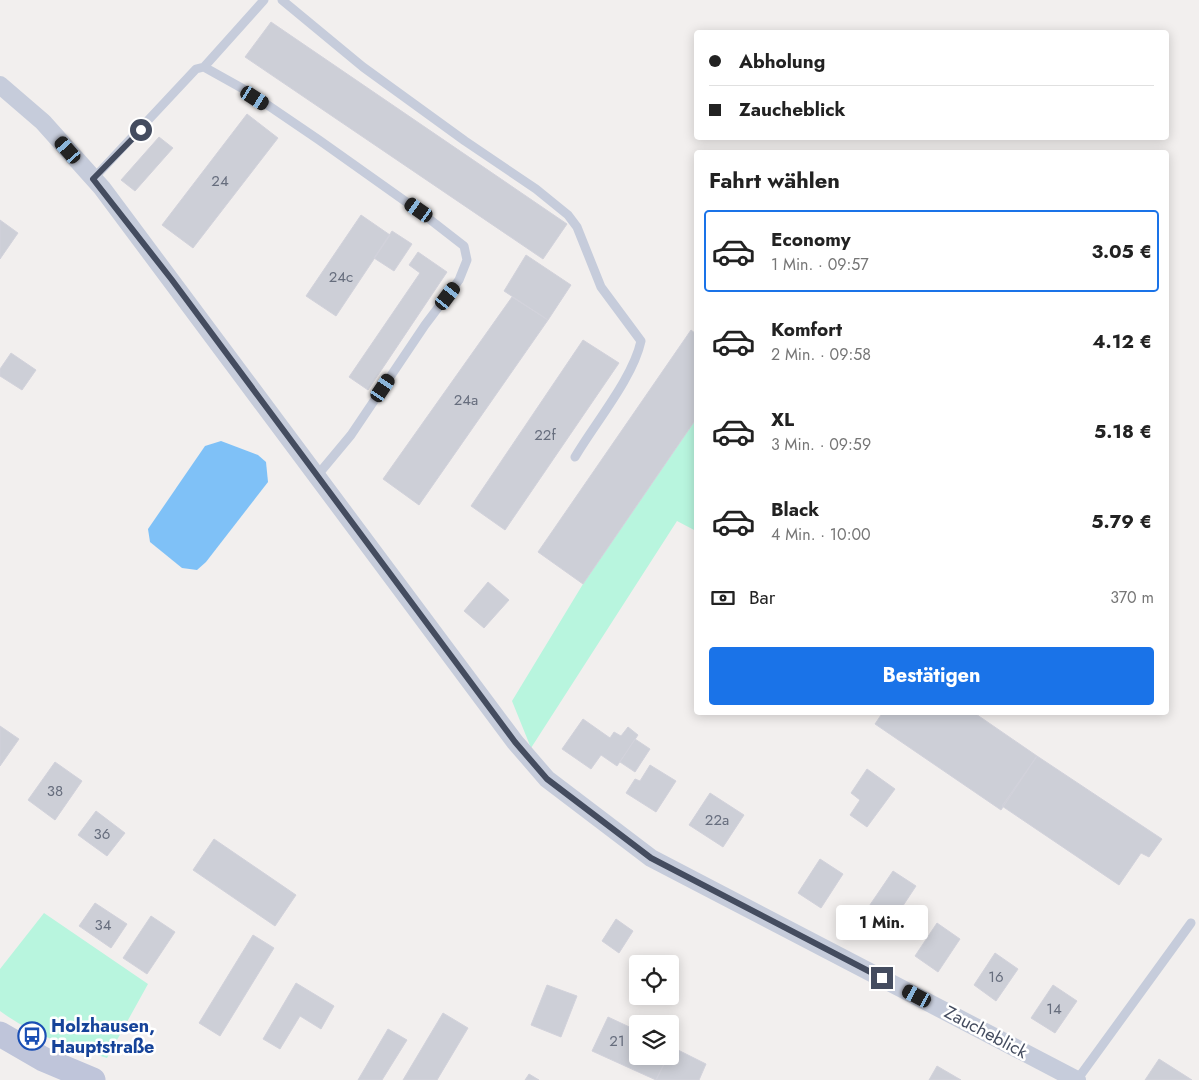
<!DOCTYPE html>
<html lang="de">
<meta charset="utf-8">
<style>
:root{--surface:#fff;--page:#f6f6f6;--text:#222;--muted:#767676;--line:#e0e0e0;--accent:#1a73e8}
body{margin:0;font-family:Jost,sans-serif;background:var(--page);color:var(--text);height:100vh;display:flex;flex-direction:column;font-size:19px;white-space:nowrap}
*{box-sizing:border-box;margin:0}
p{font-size:16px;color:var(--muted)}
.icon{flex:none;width:28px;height:28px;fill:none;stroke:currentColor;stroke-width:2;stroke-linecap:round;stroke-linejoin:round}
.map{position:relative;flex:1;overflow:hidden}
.sheet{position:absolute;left:694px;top:150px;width:475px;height:565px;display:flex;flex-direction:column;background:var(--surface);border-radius:5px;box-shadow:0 2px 12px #0003}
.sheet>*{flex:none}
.top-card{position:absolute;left:694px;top:30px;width:475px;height:110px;border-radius:5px;box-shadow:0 2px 12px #0003;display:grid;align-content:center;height:110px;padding:0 15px;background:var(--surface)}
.tools{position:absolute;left:629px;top:955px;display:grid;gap:10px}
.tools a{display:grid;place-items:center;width:50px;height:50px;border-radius:5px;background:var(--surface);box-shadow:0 2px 12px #0003;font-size:25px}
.end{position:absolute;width:22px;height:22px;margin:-11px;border:6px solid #444c5f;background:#fff;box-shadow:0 0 0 2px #fff}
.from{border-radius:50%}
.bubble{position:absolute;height:35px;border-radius:5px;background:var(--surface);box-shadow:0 2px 12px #0003;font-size:16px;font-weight:700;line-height:35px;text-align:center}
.car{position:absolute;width:15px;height:30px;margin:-15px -8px;border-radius:6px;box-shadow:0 0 4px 1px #0007;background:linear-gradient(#222 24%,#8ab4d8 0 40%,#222 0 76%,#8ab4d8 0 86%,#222 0)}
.top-card b{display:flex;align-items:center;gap:18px;height:48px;font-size:19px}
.top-card b+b{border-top:1px solid var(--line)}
.top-card i{width:12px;height:12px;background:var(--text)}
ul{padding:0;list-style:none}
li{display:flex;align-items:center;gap:15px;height:82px;margin:0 10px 8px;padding:0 5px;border:2px solid transparent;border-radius:5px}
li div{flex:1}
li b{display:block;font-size:19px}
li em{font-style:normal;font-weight:700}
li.active{border-color:var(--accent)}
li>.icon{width:45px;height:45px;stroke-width:1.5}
h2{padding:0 15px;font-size:22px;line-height:60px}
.pay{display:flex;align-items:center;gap:12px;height:55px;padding:0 15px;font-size:19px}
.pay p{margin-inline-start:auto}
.cta{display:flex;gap:10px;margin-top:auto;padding:10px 15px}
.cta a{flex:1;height:58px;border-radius:5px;background:var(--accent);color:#fff;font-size:20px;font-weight:700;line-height:58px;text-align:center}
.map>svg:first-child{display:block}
</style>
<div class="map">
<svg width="1199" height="1080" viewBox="0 0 1199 1080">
<rect width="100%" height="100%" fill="#f2efee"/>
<!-- green -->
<path fill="#b8f5de" d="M696,419V531L677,521L531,748L512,701L583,584Z
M44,913L148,984L107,1058C69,1046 32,1035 0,1011V969Z"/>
<!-- water -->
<path fill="#7fc1f7" d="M221,441L258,455L266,462L268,482L206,562L197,570L182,568L150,542L148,529L205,446Z"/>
<!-- building -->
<path fill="#cdcfd7" stroke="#d2d2db" d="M271,22L567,224L543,259L245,57Z
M247,114L278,138L193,248L162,225Z
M159,137L173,148L135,191L121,180Z
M361,215L390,235L336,316L306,296Z
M0,220L18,233L0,259Z
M392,231L412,244L394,271L374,258Z
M418,252L447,272L368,390L349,377L420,273L409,265Z
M526,255L571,285L548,320L504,291Z
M512,297L548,320L419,505L383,479Z
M691,330L696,334V419L583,584L538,552Z
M583,340L619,363L505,530L471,506Z
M11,353L36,370L22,390L0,376V369Z
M488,582L509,600L484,628L464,611Z
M883,712H973L1037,756L1001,810L875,724Z
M583,719L610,738L614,732L621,736L628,727L638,735L617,766L601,755L591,769L562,749Z
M0,726L19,739L0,766Z
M635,739L650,749L635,772L620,762Z
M1037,756L1162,839L1149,857L1141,853L1119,885L1002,806Z
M55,762L82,781L55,820L28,800Z
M650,765L676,781L656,812L626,793L635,779L640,781Z
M867,769L895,789L867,827L850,815L860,800L851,793Z
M710,793L744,815L723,847L689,825Z
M96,811L125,833L107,856L78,835Z
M214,839L296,895L275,926L193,870Z
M820,859L843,874L821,908L798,893Z
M893,871L916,886L881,939L857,924Z
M95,903L127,924L111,948L79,926Z
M151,916L175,932L147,974L123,958Z
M616,919L633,931L619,953L602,941Z
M937,923L960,939L938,972L915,956Z
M253,935L274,948L220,1036L199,1023Z
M995,953L1018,969L996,1001L974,985Z
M296,983L334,1006L321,1029L300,1016L280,1049L263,1039Z
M547,985L577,996L561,1037L531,1025Z
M1053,985L1077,1001L1055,1033L1031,1018Z
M443,1013L468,1028L437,1080H403Z
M608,1017L638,1031V1056H668L656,1080L592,1051Z
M388,1029L407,1040L382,1080H358Z
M672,1047L706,1064L699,1080H656L668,1056H670Z
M1159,1059L1192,1080H1145Z
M937,1066L961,1080H929Z
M529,1074L539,1080H525Z"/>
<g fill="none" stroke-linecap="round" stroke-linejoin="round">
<!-- lane -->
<path stroke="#c6ccdb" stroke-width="9" d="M282,0L363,67L465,141L536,189L568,215L577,227L601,287L641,341C633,378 595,423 575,457
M204,67L264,0
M93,179L196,69L204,67L247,91L319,140L419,211L464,246L467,260L459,280L425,325L351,435L316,477
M1077,1080L1191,923"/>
<!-- street -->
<path stroke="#c6ccdb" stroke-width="18" d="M0,85L43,122L102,188L515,742L547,779L651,858L1077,1080"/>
<!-- secondary -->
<path stroke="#bfc5da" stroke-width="25" d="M0,1034L43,1059L93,1080"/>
</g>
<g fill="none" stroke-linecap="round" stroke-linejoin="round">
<!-- route -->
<path stroke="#444c5f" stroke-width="6" d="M141,130L93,179L172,280L515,742L547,779L651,858L882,978"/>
</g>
<!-- icons -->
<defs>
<g id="bus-ring" transform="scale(1.4375)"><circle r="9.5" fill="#fff" stroke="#1a4fb4" stroke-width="1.5"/><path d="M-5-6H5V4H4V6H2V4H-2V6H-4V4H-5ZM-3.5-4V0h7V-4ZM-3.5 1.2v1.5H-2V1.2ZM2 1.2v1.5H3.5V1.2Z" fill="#1a4fb4"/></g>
</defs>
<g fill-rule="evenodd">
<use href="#bus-ring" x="32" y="1036"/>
</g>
<g text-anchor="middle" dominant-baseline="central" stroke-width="5" stroke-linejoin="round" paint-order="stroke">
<!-- number labels -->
<g font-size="15" fill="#666d7d">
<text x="220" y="181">24</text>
<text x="341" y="277">24c</text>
<text x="466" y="400">24a</text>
<text x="545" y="435">22f</text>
<text x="55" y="791">38</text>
<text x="717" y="820">22a</text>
<text x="102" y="834">36</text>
<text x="103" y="925">34</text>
<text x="996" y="977">16</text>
<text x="1054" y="1009">14</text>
<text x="617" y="1041">21</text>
</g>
<!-- transit labels -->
<g font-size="18" font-weight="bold" fill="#164399" stroke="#fff" text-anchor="start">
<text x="51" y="1026">Holzhausen,<tspan x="51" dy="21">Hauptstraße</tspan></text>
</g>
<!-- street labels -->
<g font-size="18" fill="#444c5f" stroke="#fff">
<text transform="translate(986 1032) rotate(28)">Zaucheblick</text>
</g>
</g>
</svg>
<div class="tools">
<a><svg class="icon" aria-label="locate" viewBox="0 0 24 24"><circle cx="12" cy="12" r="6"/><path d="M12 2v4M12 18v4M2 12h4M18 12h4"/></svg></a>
<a><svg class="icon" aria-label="layers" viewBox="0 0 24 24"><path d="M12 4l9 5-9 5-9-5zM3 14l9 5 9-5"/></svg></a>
</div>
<i class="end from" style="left:141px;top:130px"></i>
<i class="end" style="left:882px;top:978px"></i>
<div class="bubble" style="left:836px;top:905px;width:92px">1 Min.</div>
<i class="car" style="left:255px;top:98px;rotate:123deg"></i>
<i class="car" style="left:68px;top:150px;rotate:319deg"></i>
<i class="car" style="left:419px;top:210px;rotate:305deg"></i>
<i class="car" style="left:448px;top:296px;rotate:37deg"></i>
<i class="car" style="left:383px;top:388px;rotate:34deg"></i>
<i class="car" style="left:917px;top:996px;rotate:298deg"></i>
<div class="top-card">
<b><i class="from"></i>Abholung</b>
<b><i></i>Zaucheblick</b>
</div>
<section class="sheet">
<h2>Fahrt wählen</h2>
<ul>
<li class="active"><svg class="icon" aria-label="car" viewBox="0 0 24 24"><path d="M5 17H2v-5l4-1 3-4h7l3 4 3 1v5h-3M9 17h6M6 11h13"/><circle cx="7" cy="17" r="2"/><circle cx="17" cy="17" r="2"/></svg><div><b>Economy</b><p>1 Min. · 09:57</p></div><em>3.05 €</em></li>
<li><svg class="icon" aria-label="car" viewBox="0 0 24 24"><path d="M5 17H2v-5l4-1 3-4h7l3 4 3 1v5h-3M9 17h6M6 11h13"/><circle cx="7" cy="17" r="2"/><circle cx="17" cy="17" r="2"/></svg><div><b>Komfort</b><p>2 Min. · 09:58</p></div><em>4.12 €</em></li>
<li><svg class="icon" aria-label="car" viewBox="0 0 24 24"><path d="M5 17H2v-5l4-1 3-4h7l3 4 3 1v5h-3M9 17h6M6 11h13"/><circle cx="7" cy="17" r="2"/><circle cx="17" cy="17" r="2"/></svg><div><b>XL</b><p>3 Min. · 09:59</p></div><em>5.18 €</em></li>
<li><svg class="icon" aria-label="car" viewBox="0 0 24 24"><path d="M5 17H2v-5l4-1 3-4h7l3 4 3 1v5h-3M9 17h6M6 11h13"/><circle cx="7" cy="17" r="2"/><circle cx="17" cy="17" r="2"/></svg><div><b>Black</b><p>4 Min. · 10:00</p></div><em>5.79 €</em></li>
</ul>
<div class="pay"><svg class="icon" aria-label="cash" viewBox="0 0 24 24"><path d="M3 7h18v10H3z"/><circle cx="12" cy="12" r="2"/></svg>Bar<p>370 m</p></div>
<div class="cta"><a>Bestätigen</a></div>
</section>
</div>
